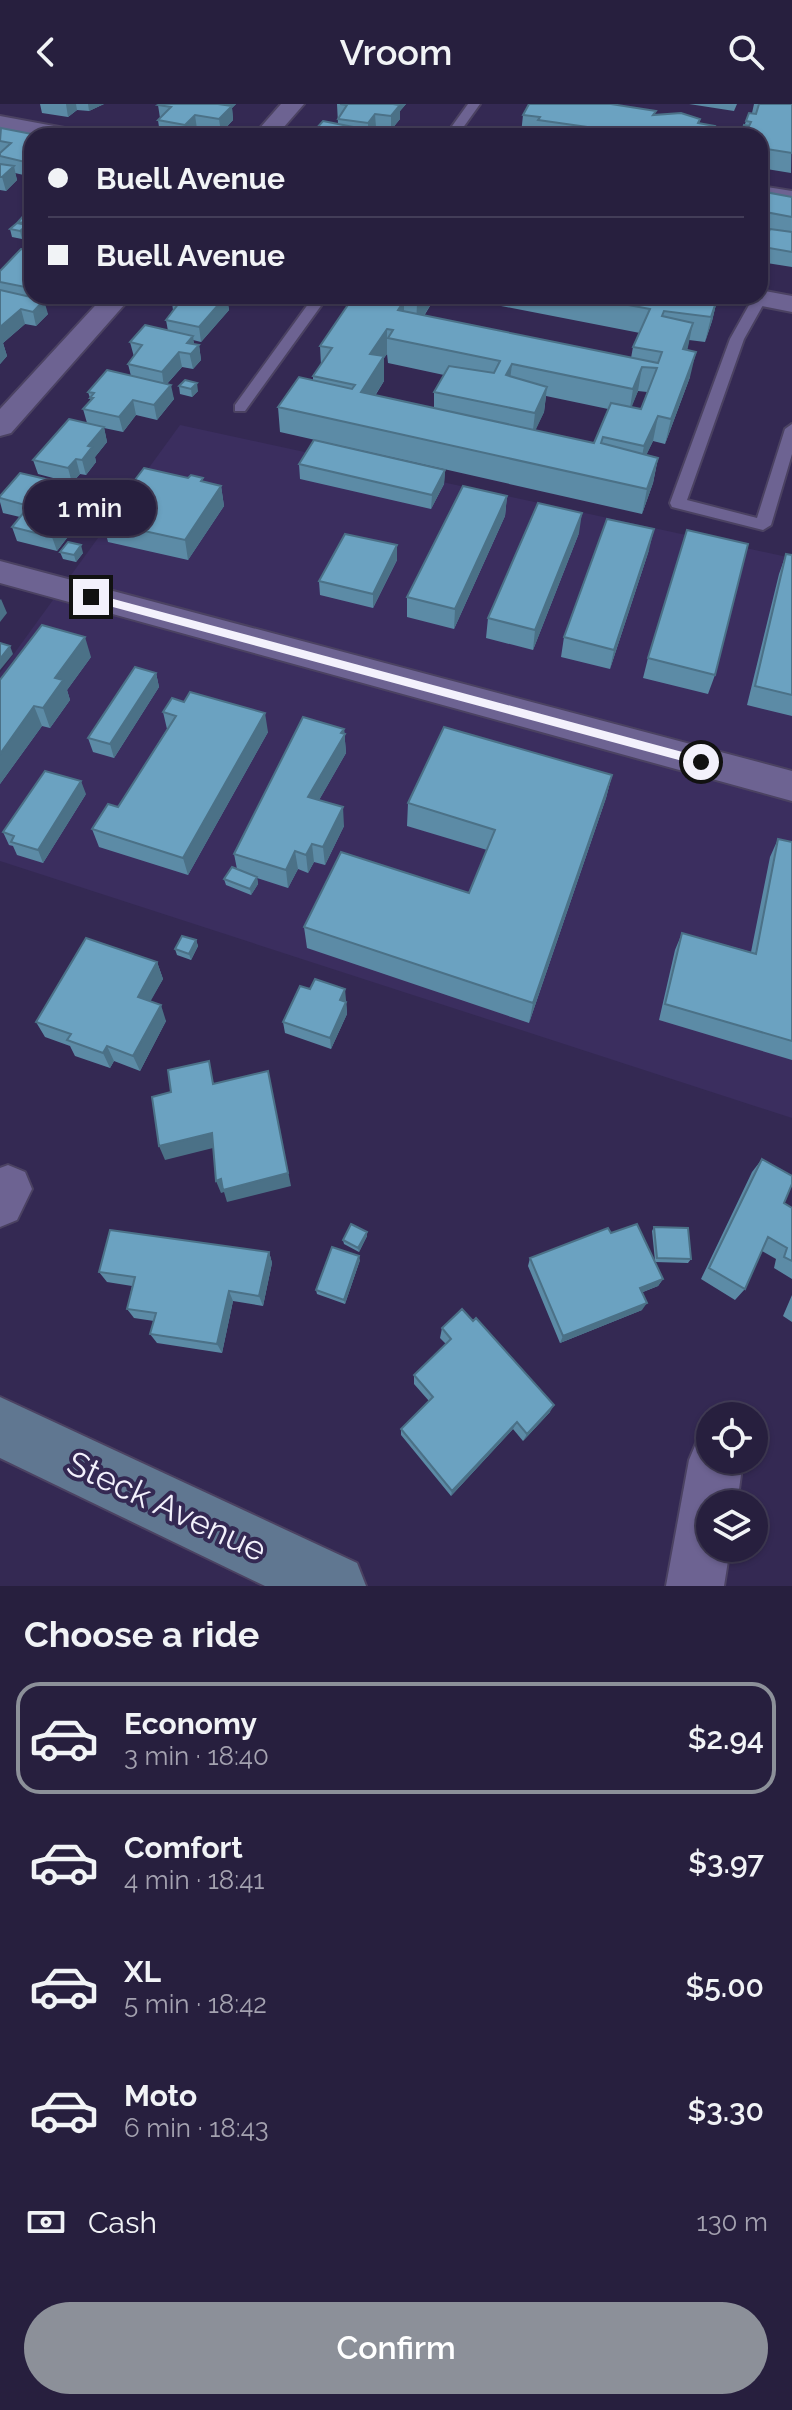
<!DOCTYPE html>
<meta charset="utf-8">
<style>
:root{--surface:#271f3e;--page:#2f2745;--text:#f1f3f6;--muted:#a4a2b0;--line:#433d58;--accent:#8c9099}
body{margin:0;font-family:Raleway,sans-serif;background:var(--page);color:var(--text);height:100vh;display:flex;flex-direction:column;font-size:30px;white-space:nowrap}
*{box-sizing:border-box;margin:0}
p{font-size:26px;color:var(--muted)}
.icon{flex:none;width:44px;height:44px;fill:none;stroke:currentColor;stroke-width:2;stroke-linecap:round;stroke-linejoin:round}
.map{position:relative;height:1482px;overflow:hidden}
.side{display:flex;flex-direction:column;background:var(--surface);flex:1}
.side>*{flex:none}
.banner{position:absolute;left:24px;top:24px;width:744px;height:176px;border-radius:24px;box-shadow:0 2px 6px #0004,0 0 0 2px var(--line);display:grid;align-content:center;height:176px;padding:0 24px;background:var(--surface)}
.controls{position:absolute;left:696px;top:1298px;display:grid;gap:16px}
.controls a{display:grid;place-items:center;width:72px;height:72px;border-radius:50%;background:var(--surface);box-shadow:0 2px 6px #0004,0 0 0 2px var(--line);font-size:40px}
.end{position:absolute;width:36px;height:36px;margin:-18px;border:10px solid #f3f1fc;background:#111;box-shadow:0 0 0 4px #111}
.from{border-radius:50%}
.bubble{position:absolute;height:56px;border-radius:28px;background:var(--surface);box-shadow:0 2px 6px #0004,0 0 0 2px var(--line);font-size:26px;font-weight:600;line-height:56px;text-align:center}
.banner b{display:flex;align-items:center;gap:28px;height:76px;font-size:30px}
.banner b+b{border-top:2px solid var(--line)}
.banner i{width:20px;height:20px;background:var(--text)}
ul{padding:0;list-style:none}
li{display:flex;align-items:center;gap:24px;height:112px;margin:0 16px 12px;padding:0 8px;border:4px solid transparent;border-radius:24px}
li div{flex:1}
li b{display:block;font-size:30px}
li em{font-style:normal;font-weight:600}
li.selected{border-color:var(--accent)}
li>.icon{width:72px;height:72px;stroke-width:1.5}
h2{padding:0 24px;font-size:36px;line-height:96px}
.pay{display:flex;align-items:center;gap:20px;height:88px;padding:0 24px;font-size:30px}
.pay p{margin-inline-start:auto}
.cta{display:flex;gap:16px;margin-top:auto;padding:16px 24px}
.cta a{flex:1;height:92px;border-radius:48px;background:var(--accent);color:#fff;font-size:32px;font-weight:600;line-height:92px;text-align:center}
header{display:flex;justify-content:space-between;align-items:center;height:104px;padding:0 24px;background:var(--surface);font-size:36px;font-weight:600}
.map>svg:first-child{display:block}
</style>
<header><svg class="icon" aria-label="back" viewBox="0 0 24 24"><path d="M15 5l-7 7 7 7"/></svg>Vroom<svg class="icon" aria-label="search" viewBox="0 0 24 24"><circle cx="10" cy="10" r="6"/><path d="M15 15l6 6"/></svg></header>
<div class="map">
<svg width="792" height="1482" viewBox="0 0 792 1482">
<rect width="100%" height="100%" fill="#342953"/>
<!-- built -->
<path fill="#3b2e5f" d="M180,321L792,454V1014L0,757V569Z"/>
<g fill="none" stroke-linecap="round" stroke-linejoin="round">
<!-- lane casing -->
<g stroke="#4b4262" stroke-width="4">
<path id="lane" d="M468,0H480L457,32H445Z
M760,82L792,87V95L760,90Z
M760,190L767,194L744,235L687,396L757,414L785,325L792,320V350L771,421L763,426L672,403L670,399L730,235L753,194Z
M314,192H328L245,307H235V301Z"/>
</g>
<!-- street casing -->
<g stroke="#4b4262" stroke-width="4">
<path id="street" d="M281,0H304L276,32H253Z
M0,12L70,25L81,32H33L0,26Z
M760,186L792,192V208L741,198L737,192H760Z
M104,192H132L11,329L0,332V305Z
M0,457L792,667V697L0,479Z
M8,1061L25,1068L32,1085L17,1116L0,1123V1064Z
M710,1331V1356H743L737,1400H710V1444H730L724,1482H666L689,1356L697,1337Z"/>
</g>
<!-- secondary casing -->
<g stroke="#4b4262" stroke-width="4">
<path id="secondary" d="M0,1293L357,1459L366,1482H265L0,1354Z"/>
</g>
<!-- lane -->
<use href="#lane" fill="#6d6392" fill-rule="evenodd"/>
<!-- street -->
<use href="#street" fill="#6d6392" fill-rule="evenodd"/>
<!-- secondary -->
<use href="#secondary" fill="#607791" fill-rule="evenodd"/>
</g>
<!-- wall -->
<path fill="#5c8ba6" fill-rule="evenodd" d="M40,0H104L89,7L77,6L68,13L42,9Z
M160,0H236L232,4L233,16L221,29L197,25L190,32H173L160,30L158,16L160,14L158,1Z
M337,0H406L400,7V15L391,26L376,23L369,32H315V26L338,20Z
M689,0H737L734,7Z
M754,0H792L791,69L760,64V32H741L746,17L752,9Z
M523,11H655L700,15L699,19L713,32H534L521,30Z
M0,25L32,32V69L28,72L15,69L17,76L6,87L0,86Z
M760,87L792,93V163L760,158L768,129L760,128Z
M32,111V128L28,127V129L22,135L12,133L10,125L19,120L18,118Z
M21,145L33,193L48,210L36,222L25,220L3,239L7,252L0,260V167Z
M171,192H254L249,199L227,194L229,206L201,238L193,236L194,240L199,241L201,256L193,265L182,263L167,280L174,295L157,316L136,311L123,328L104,324L107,338L95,353L96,358L86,371L80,370L72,379L38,370L33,356L87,319L83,305L91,297L88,288L131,272L128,260L134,253L130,238L168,227L166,216L173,206Z
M354,192H436L424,212L631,254L633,243L640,229L450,192H718L712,217L705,238L689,236L687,246L690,273L665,340L653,337L646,351L658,354L653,379L642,410L280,328L278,303L313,277V272L321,261L320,242ZM387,250L388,259L444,271L434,288V304L375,292L384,277V254ZM638,287L647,288L641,305L631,303ZM546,292L608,305L594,339L535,326L544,308Z
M179,282L198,287L192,293L180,290Z
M299,360L445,366L444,380L431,405L300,375Z
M221,382L224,402L188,456L108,438L103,418Z
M0,392L93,400L57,447L17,437L12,423L20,413L3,409L0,398Z
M507,392L505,412L454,525L407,513V493Z
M579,429L533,546L486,534L488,514Z
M397,441V456L373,504L320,491L319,477Z
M649,446L610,565L561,553L564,533Z
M60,448L83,449L76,458L63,455Z
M786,450L792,451V612L747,601L779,470Z
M91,553L67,586L70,596L50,624L42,622L0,680V576Z
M648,554L715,571L708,590L643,574Z
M156,569L159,583L114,654L93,648L88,634Z
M184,598L268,628L188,771L99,743L92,725L118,703L167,625L163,608Z
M344,625L346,649L319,696L344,722L325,761L314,758L308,769L298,765L288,784L257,774L258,780L251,791L226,781L224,775L237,765L234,750Z
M612,671L606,694L529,919L307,844L304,823L469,789L487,746L407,722L408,699Z
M86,690L43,759L17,751L13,742L9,741L3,728Z
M778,735L792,738V956L659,916L675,846L682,829L751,848L770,753Z
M196,836L198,842L191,856L177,851L175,845Z
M157,858L163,875L150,897L166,917L140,967L114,957L110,964L75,952L70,942L45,933L36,918Z
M346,896L347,910L331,945L285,929L283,918Z
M762,1055L784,1099L792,1104V1175L774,1164L776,1155L762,1147L745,1185L735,1196L701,1175L752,1068Z
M654,1123L691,1155L688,1159L655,1158L663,1175L658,1182L643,1188L642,1206L560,1239L528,1162L530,1154L611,1129L655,1157L652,1127Z
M367,1128V1132L359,1148L344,1140L343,1136Z
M269,1148L272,1159L263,1202L233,1197L222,1249L157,1239L150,1230L154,1217L134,1214L127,1205L132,1182L107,1178L99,1168Z
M360,1156L345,1200L317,1190L316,1186Z
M792,1191V1218L783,1212Z
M442,1224L550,1308L523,1337L513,1325L451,1392L401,1331V1325L429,1297L414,1280V1271L446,1240L440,1234Z"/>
<!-- shaded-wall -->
<path fill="#4b7187" d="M66,0H76L77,6L68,13Z
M88,0H104L89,7Z
M226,0H236L232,4L233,16L221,29L219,15L227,8Z
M399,0H406L400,7V15L391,26V12L399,2Z
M375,10L376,23L368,32V19Z
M195,11L197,25L190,32H187L185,21Z
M32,52V69L28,72L25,58Z
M14,62L17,76L6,87L2,73Z
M27,121L28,129L22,135L20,127Z
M32,175V192H34L29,197L25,183Z
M226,192L229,206L201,238L199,223Z
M421,192H436L416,224L417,199Z
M718,192L712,217L705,238L711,213Z
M44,196L48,210L36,222L33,208Z
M404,197V221L398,206Z
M21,205L25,220L3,239L7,252L0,260V223Z
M693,219L688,243L678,270L683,245Z
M387,225V250L384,254V277L361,313V288L370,250Z
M193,232L195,246L199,241L201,256L193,265L187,239Z
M179,248L182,263L164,283L162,268Z
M696,248L690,273L665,340L671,315Z
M512,260L509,285L506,271Z
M642,263L638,287L629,310L633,285Z
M197,279L198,287L192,293L191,285Z
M171,281L174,295L157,316L154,301Z
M547,283L544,308L532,334L535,309Z
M133,296L136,311L123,328L119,313Z
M658,312L653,337L639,367L644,342Z
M104,323L107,338L95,353L96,358L86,371L82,356L88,342Z
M658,354L653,379L642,410L647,385Z
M76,355L80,370L72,379L68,364Z
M445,366L444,380L431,405L432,391Z
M221,382L224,402L188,456L185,436Z
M89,385L93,400L57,447L52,433Z
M507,392L505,412L454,525L455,505Z
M582,409L579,429L533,546L535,526Z
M654,425L649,446L610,565L614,546Z
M81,441L83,449L76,458L74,451Z
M397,441V456L373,504V490Z
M1,495L7,509L0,518V496Z
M85,533L91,553L67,586L70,596L50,624L43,604L55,574Z
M10,542L13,550L0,566V555Z
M156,569L159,583L114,654L110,640Z
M34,602L42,622L0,680V650Z
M265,609L268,628L188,771L183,754Z
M344,625L346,649L310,712L308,693Z
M612,671L606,694L529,919L533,899Z
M81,677L86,690L43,759L38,746Z
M343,703L344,722L325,761L323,743Z
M312,740L314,758L308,769L306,751Z
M295,747L298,765L288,784L286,766Z
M257,773L258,780L251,791L250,785Z
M196,836L198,842L191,856L189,850Z
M157,858L163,875L144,909L138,893Z
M345,885L346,896L341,907L340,896Z
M346,898L347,910L331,945L330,934Z
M161,901L166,917L140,967L133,952Z
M107,942L114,957L110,964L103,949Z
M268,967L291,1082L227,1098L224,1088L221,1089L216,1077Z
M212,1029L217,1043L165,1056L159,1042Z
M367,1128V1132L359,1148L358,1144Z
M269,1148L272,1159L263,1202L259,1192Z
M359,1152L360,1156L345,1200L344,1196Z
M663,1175L658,1182L635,1191L640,1184Z
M229,1187L233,1197L222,1249L217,1240Z
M647,1199L642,1206L560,1239L563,1232Z
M554,1301L550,1308L523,1337L527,1330Z
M517,1318L513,1325L451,1392L452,1387Z"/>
<!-- building -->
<path fill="#6ba2c1" stroke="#4b7187" stroke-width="2" fill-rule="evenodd" d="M160,0H218L232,2L219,15L195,11L185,21L158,16L171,3L158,1Z
M340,0H393L400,1L391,12L375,10L368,19L338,15L347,1Z
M529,0H611L656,7L653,11L681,9L700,15L698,19L715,22L711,32H651L538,16L540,13L523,11Z
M759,0H792V49L760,44V32L741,31L744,21L749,22L751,18L746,17L749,9L756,10Z
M323,17L363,25L357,32H320L324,28L315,26Z
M1,24L42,32H32V52L25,58L0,52V49L11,39L0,37Z
M0,60L14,62L2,73H0Z
M760,87L792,93V113L760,107Z
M26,109L32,111V120L18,118Z
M17,119L27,121L20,127L10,125Z
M770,125L792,128V148L763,143Z
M21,145L32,147V175L25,183L0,178V167Z
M0,186L44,196L33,208L21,205L0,223Z
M170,192H226L199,223L166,216L182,195Z
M354,192H421L417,199L404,197L398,206L658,259L662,248L633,243L650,205L580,192H718L711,213L664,207L662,212L693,219L683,245L696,248L671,315L658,312L644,342L603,333L601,339L658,354L647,385L278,303L299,273L352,285L355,281L313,272L332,244L320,242ZM387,225L393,226L388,234L500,257L494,269L449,262L434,288L535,309L547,283L506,271L512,260L633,285L642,263L657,264L641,305L611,299L594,339L361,288L384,252L370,250Z
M145,221L193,232L187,239L199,241L191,250L179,248L162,268L128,260L142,241L130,238Z
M107,266L171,281L154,301L133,296L119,313L83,305L93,294H90L94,289L88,288Z
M185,276L197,279L191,285L179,282Z
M69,315L104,323L88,342L92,343L82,356L76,355L68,364L33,356Z
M314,336L445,366L432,391L299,360Z
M144,364L188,374L191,371L203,374L201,377L221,382L185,436L103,418Z
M20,369L89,385L52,433L12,423L29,402L0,394V392Z
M463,382L507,392L455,505L407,493Z
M538,399L582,409L535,526L488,514Z
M607,415L654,425L614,546L564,533Z
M687,426L748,440L715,571L648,554Z
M345,430L397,441L373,490L319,477Z
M68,438L81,441L74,451L60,448Z
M786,450L792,451V591L755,582Z
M42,521L85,533L55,574L63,576L43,604L34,602L0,650V576Z
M0,539L10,542L0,555Z
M135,563L156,569L110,640L88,634Z
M190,588L265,609L183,754L92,725L108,700L118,703L176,612L163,608L172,594L184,598Z
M303,613L344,625L341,629L345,630L308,693L343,703L323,743L312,740L306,751L295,747L286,766L234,750Z
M444,623L612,671L533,899L304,823L341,748L469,789L495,726L408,699Z
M45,667L81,677L38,746L11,738L14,732L3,728Z
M778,735L792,738V937L665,900L682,829L756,850Z
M232,763L257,773L250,785L224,775Z
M182,832L196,836L189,850L175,845Z
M86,834L157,858L138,893L161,901L133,952L107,942L103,949L67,936L71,930L36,918Z
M315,875L345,885L340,896L346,898L330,934L283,918L300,882L310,885Z
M209,957L213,980L268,967L288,1069L223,1086L221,1075L216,1077L212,1029L159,1042L152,993L171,988L168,966Z
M762,1055L792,1072V1080L784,1099L792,1104V1157L784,1153L787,1144L768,1133L745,1185L709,1164Z
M351,1120L367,1128L358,1144L343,1136Z
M637,1120L663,1175L640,1184L647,1199L563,1232L530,1154L608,1124L611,1129Z
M654,1123L688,1124L691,1155L657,1154Z
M110,1126L269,1148L259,1192L229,1187L217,1240L150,1230L156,1209L127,1205L135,1173L99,1168Z
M332,1143L359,1152L344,1196L316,1186Z
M462,1205L473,1217L476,1214L554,1301L527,1330L517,1318L452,1387L401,1325L433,1293L414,1271L451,1235L442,1224Z"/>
<!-- route -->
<path fill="#f3f1fc" d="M91,489L701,653L707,658L701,662L87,496Z"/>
<g text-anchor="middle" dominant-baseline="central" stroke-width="8" stroke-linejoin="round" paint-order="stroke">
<!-- near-street labels -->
<g font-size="34" fill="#f3f1fc" stroke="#342953">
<text transform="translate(167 1402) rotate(25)">Steck Avenue</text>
</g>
</g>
</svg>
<div class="controls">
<a><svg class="icon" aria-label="locate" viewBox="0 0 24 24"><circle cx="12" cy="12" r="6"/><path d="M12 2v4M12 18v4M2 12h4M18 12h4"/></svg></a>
<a><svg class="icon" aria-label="layers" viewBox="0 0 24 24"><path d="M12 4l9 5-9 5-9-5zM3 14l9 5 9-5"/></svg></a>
</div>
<i class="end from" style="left:701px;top:658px"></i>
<i class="end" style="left:91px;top:493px"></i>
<div class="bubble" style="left:24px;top:376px;width:132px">1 min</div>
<div class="banner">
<b><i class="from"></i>Buell Avenue</b>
<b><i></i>Buell Avenue</b>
</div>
</div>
<section class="side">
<h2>Choose a ride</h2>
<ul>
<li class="selected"><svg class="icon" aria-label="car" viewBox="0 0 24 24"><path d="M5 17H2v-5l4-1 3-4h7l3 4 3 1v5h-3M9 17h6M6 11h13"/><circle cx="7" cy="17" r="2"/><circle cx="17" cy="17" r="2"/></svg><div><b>Economy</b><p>3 min · 18:40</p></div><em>$2.94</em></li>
<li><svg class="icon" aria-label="car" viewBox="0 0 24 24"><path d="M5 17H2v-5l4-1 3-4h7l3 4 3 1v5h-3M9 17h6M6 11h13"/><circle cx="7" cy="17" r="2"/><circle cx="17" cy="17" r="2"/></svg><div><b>Comfort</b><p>4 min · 18:41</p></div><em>$3.97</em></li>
<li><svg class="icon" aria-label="car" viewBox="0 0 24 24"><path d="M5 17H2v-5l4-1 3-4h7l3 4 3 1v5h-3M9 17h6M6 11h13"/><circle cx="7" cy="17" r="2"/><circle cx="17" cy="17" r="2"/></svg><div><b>XL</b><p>5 min · 18:42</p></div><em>$5.00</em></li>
<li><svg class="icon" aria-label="car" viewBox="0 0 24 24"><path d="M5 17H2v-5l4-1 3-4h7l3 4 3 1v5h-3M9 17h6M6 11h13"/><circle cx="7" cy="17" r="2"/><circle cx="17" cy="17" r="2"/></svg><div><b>Moto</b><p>6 min · 18:43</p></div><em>$3.30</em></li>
</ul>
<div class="pay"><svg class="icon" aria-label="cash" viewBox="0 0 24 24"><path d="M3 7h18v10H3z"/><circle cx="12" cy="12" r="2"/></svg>Cash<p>130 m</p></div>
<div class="cta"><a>Confirm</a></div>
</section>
